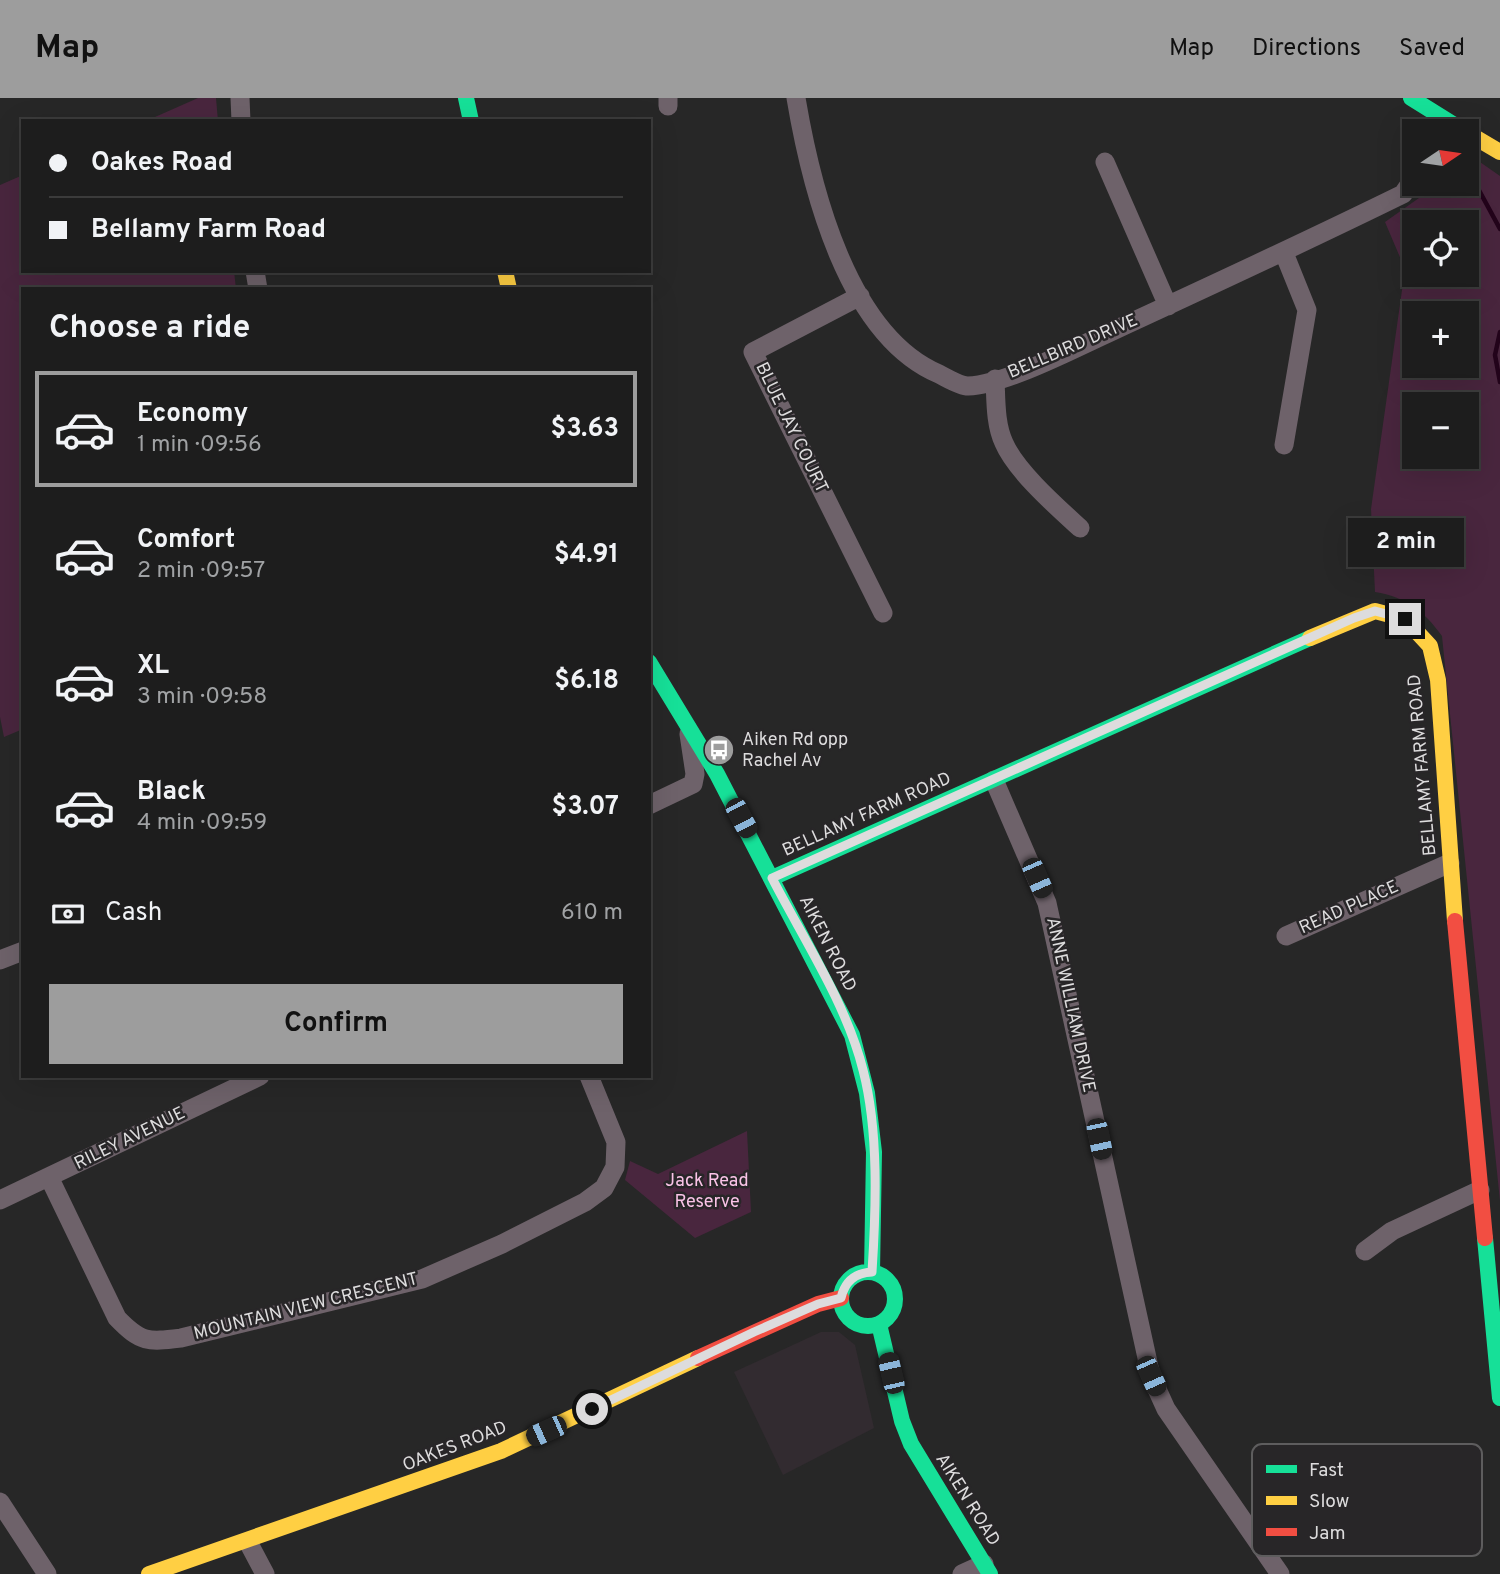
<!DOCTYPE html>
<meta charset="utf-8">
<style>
:root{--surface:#1d1d1d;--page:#2a2a2a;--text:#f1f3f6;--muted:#a0a2a4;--line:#3b3b3b;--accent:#9d9d9d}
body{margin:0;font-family:Overpass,sans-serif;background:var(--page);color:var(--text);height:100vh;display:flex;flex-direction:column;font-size:26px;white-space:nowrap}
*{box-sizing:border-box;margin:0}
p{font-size:23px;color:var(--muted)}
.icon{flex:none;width:38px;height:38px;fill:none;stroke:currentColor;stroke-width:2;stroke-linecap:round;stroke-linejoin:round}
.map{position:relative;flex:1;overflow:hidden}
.details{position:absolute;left:21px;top:189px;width:630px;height:791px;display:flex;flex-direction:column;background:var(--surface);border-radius:0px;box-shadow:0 7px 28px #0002,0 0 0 2px var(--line)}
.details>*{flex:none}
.hud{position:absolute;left:21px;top:21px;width:630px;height:154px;border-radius:0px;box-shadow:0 7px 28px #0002,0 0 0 2px var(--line);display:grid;align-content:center;height:154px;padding:0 28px;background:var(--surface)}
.needle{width:46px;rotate:77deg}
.fabs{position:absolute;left:1402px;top:21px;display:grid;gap:14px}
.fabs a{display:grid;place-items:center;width:77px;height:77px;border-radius:0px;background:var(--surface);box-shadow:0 7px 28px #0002,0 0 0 2px var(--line);font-size:35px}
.end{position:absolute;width:32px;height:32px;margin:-16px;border:9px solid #dddcdd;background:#111;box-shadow:0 0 0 4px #111}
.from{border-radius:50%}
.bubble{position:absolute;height:49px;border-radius:0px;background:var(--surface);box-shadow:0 7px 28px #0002,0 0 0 2px var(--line);font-size:23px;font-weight:700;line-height:49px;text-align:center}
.car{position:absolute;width:21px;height:42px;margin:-21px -10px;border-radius:9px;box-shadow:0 0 5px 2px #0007;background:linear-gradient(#222 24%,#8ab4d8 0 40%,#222 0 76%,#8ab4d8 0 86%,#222 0)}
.hud b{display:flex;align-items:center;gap:24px;height:66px;font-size:26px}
.hud b+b{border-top:2px solid var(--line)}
.hud i{width:18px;height:18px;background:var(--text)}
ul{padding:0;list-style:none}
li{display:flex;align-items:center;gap:21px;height:116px;margin:0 14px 10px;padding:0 14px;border:4px solid transparent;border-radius:0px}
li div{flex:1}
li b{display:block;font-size:26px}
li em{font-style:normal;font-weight:700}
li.on{border-color:var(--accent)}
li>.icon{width:63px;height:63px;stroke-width:1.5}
h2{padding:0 28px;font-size:32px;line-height:84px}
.pay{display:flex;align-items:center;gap:18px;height:77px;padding:0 28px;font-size:26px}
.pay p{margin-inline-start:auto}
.primary-button{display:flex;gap:14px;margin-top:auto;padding:14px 28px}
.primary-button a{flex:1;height:80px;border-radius:0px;background:var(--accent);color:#111;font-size:28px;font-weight:700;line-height:80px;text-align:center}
header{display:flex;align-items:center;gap:42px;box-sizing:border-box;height:98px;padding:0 35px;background:var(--accent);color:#111}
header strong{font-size:33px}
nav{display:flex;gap:38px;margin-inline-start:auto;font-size:24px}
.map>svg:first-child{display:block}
</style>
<header>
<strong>Map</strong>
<nav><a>Map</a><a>Directions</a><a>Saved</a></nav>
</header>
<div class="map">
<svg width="1500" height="1476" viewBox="0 0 1500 1476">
<rect width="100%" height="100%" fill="#272727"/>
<!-- built -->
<path fill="#322b30" d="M821,1234H839L855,1247L874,1330L783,1377L734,1274Z"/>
<!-- green -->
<path fill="#49263e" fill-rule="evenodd" d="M198,0H216L218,23H146Z
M1467,55L1500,78V1103L1442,538C1424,513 1406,499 1375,494L1371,411L1405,171L1385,124L1419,100L1429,86H1466ZM1414,124H1466V177H1414ZM1414,215H1466V268H1414ZM1414,306H1466V359H1414Z
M23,77V173H234L236,191H23V631L4,639L0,619V87Z
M747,1033L751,1114L695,1140L625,1082L630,1063L658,1076Z"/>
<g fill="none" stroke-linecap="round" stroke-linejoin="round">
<!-- stream -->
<path stroke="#23041b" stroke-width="4.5" d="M1474,68V83L1500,131
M1500,234L1495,257L1500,284"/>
<!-- street -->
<path stroke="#6e626a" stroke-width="19" d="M240,0L241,23
M668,0V8
M796,0C811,89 847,237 939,276C947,280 960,288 968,288C1006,286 1071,252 1106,236C1206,190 1305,144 1403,96L1414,80
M1105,64L1168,208
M255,173L258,191
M860,198L753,254L883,515
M995,281C996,301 995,326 1004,345C1016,373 1057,409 1080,430
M1284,347L1307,212L1284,155
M994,682L1047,805L1151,1278L1166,1311L1280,1476
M649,707L693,686L695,676L689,636
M1286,838L1450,765
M0,862L23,853
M49,1079L117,1220C141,1245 148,1244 181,1240L422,1181L502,1146L585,1104L604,1090L615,1069L616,1044L589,978
M0,1102L260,978
M1365,1153L1392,1133L1480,1092
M0,1404L47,1476
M248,1444L265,1476
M962,1476L984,1466"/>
<!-- fast -->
<path stroke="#16e098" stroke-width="16" d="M466,0L471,23
M1411,0L1464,33
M649,564L717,676L852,937L867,995L874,1054L872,1174
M772,780L1310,540
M1485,1140L1500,1300
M841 1201a27 27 0 1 1 54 0a27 27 0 1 1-54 0Z
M879,1226L902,1323L911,1346L990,1476"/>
<!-- slow -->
<path stroke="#ffcf43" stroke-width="16" d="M1466,34L1500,54
M505,173L509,191
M1310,540L1375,513L1405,521L1430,548L1438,582L1455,823
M149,1476L501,1353L698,1260"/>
<!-- jam -->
<path stroke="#f24e42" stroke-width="16" d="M1455,823L1485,1140
M698,1260L818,1206L841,1200"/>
</g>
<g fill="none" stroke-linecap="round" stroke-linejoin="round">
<!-- route -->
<path stroke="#dddcdd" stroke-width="9" d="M592,1311L754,1234L818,1206L841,1200C845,1183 855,1175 872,1174C876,1111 879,1033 863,972C847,907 803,840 772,780L1354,520L1375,513L1405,521"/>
</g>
<!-- icons -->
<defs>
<g id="bus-disc" transform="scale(1.575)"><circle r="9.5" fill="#9d9d9d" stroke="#282628"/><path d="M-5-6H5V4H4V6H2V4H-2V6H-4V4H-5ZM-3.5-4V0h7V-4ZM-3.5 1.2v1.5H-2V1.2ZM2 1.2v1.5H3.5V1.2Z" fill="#fff"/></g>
</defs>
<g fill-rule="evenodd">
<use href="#bus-disc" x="719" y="652"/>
</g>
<g text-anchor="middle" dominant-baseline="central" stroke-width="5" stroke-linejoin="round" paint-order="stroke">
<!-- street labels -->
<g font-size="18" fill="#dddcdd" stroke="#282628">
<text transform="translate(1073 249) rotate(-23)">BELLBIRD DRIVE</text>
<text transform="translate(791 330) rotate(64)">BLUE JAY COURT</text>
<text transform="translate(1423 667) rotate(-95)">BELLAMY FARM ROAD</text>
<text transform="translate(867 717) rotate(-24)">BELLAMY FARM ROAD</text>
<text transform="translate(1349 810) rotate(-24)">READ PLACE</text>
<text transform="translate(827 846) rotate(63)">AIKEN ROAD</text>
<text transform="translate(1070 907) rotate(78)">ANNE WILLIAM DRIVE</text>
<text transform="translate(130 1041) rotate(-26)">RILEY AVENUE</text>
<text transform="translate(306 1209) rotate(-14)">MOUNTAIN VIEW CRESCENT</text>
<text transform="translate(455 1349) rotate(-21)">OAKES ROAD</text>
<text transform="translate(967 1402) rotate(58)">AIKEN ROAD</text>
</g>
<!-- poi labels -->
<g font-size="18" fill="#dddcdd" stroke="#282628" text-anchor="start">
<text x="742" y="642">Aiken Rd opp<tspan x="742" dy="21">Rachel Av</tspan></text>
</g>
<!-- park labels -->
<g font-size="18" fill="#fac3e7" stroke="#282628">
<text x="707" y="1083">Jack Read<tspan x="707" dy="21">Reserve</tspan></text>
</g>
</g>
<!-- legend -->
<rect x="1252" y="1346" width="230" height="112" rx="10" fill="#282628" stroke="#5e5d5e" stroke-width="2"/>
<rect x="1266" y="1367" width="31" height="8" fill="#16e098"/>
<rect x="1266" y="1398" width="31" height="9" fill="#ffcf43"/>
<rect x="1266" y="1430" width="31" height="8" fill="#f24e42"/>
<g font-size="19" fill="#dddcdd">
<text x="1309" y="1378">Fast</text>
<text x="1309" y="1409">Slow</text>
<text x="1309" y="1441">Jam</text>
</g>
</svg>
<div class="fabs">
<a><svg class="needle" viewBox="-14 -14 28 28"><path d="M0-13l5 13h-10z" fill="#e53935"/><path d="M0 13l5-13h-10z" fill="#a0a2a4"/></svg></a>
<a><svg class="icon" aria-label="locate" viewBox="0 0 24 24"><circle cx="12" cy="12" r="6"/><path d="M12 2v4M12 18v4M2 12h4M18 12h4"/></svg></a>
<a>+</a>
<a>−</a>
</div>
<i class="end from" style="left:592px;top:1311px"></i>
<i class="end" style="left:1405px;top:521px"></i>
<div class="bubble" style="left:1348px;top:420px;width:116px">2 min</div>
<i class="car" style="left:741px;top:720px;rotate:152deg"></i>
<i class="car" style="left:1037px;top:780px;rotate:156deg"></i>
<i class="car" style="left:1099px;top:1041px;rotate:168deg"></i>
<i class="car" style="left:891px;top:1275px;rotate:347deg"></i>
<i class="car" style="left:1151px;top:1278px;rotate:156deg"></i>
<i class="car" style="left:546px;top:1333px;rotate:246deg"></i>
<div class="hud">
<b><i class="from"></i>Oakes Road</b>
<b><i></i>Bellamy Farm Road</b>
</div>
<section class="details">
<h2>Choose a ride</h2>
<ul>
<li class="on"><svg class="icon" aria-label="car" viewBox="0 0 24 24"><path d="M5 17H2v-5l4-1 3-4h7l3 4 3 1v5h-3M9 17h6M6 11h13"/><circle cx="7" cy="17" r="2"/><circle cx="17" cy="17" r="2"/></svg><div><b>Economy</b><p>1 min · 09:56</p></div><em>$3.63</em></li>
<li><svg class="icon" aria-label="car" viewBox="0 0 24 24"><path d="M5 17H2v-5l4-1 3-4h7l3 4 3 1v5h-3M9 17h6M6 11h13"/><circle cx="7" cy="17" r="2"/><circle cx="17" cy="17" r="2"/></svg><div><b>Comfort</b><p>2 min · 09:57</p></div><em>$4.91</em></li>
<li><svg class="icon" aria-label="car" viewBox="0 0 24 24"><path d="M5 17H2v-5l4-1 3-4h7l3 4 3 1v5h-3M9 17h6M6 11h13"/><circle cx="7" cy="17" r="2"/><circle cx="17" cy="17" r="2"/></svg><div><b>XL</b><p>3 min · 09:58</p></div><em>$6.18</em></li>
<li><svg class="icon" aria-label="car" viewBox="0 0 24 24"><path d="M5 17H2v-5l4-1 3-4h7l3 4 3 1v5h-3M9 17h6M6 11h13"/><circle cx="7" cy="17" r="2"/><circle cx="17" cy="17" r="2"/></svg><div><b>Black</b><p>4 min · 09:59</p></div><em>$3.07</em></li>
</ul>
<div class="pay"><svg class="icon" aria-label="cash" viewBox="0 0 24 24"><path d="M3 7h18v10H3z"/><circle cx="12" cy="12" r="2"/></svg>Cash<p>610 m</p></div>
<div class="primary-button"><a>Confirm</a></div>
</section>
</div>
